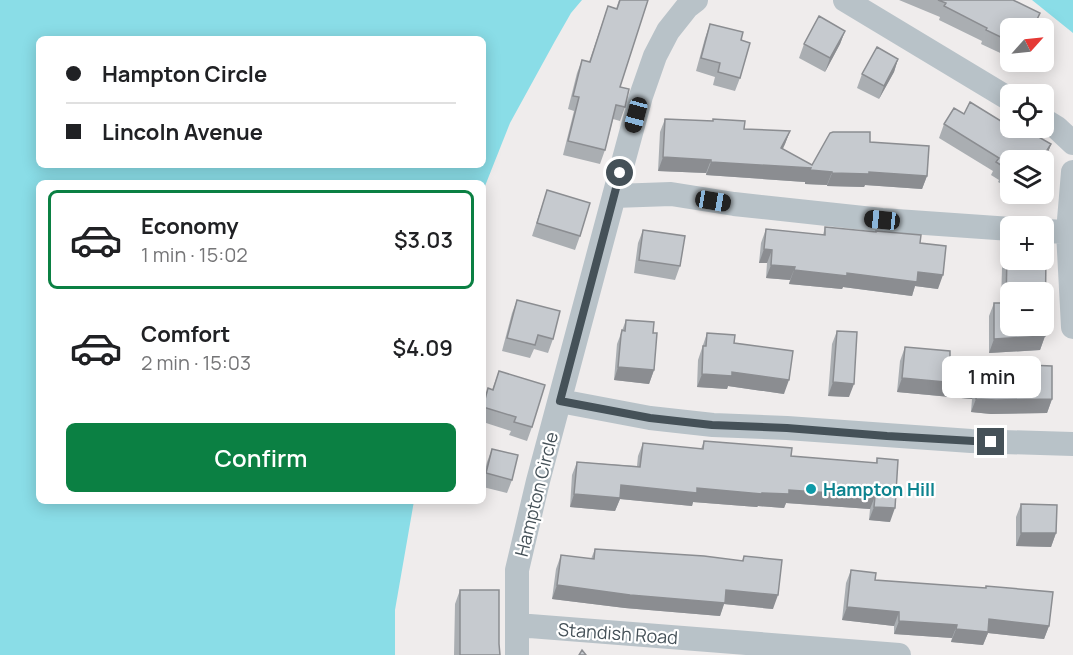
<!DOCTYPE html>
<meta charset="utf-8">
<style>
:root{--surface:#fff;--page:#f6f6f6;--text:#202124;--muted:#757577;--line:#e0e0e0;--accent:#0b8043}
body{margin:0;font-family:Manrope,sans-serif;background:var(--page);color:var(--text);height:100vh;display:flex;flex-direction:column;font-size:22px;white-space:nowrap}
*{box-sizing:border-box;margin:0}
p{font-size:20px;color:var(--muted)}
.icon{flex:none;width:33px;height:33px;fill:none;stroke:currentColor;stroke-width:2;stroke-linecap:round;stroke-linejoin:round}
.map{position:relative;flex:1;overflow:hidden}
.panel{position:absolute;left:36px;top:180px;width:450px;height:324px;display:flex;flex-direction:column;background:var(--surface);border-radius:9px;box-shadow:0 3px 15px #0003}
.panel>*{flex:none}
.guide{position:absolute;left:36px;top:36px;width:450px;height:132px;border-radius:9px;box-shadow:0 3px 15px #0003;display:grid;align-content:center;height:132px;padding:0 30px;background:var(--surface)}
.needle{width:39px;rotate:63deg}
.fabs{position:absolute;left:1000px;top:18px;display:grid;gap:12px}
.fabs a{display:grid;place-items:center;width:54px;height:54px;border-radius:9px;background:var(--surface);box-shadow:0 3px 15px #0003;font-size:30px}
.end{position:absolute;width:27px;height:27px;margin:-14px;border:8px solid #455158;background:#fff;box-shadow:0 0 0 3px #fff}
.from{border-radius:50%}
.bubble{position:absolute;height:42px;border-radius:9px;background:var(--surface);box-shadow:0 3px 15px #0003;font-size:20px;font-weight:600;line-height:42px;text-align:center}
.car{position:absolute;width:18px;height:36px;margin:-18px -9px;border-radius:8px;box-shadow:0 0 4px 2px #0007;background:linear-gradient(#222 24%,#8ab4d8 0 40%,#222 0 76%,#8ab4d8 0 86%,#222 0)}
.guide b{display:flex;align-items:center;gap:21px;height:57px;font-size:22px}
.guide b+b{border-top:2px solid var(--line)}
.guide i{width:15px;height:15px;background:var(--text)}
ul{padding:10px 0 0;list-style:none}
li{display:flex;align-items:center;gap:18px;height:99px;margin:0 12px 9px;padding:0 18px;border:3px solid transparent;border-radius:9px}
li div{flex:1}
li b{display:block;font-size:22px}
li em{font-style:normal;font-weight:600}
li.selected{border-color:var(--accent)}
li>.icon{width:54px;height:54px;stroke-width:1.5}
.action{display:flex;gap:12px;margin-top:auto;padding:12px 30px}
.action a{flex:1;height:69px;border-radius:9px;background:var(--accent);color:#fff;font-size:24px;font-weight:600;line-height:69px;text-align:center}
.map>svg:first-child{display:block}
</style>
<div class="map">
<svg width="1073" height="655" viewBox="0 0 1073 655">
<rect width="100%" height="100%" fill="#efecec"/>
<!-- water -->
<path fill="#8adde7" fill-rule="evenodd" d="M0,0H582L571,13L555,41L510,123L483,191V183H39V501H414L395,610V655H0ZM39,39H483V165H39Z
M1032,0H1073V33Z"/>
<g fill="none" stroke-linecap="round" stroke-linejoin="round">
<!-- street -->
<path stroke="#b8c2c8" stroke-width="24" d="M845,0L1011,100
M1044,120L1057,128L1073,143
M1073,172L1068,232L1073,327
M614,196L671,194L734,204L882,220L1011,229
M1044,231L1068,232
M560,401L650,418L713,425L787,428L971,441L1073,444
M517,625L899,655
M517,655V570L538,481L614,196L641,96L655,56L668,31L687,7L696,0"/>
</g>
<!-- wall -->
<path fill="#aaaeb2" d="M619,0H648L620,87L625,107L620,121L613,119L605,150L600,164L563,155L574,111L568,109L577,73L582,60L589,62L608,6L616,9Z
M899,0H1013L1011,28V58L981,44L982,41L939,20L940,17Z
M710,24L741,40L740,78L735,91L713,85L715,77L696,71L705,38Z
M845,31L840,44L825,72L799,58L804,44Z
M898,59L894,72L879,99L857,88L862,74Z
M964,114L1017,131L1051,144L1046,158L1044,161L1011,160V189L998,182L999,180L991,175L993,171L939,138L944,124Z
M665,119L744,129L790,131L783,149L812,165L870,142L927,176L922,189L865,185L864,187L827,186V185L805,184V182L706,175V173L658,171L660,132Z
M547,190L580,236L575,250L532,236Z
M825,227L920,243L938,289L915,286L912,296L843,287L842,289L789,284L790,280L766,278L767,263H759L761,243L766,229L823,235Z
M643,230L680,266L675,280L634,273L638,243Z
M1007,254L1045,336L1040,350L989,353V316L994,303H1001L1002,268Z
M517,300L553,339L548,353L534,349L530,358L502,351L512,313Z
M626,320L653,333L654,370L649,384L614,380L617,344Z
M837,331L849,397L828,396L832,344Z
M707,333L734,343L784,394L728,386L727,389L697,387L698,360Z
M905,347L950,358L984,363L1052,399L1047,413L991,414L971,412L972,399L897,392L900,361Z
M499,371L532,427L527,441L509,435L511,431L483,422V402L488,388L492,390Z
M704,441L791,456L876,463L877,458L890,522L869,520L870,509L786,503L784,508L758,506L757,507L693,502L692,506L620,499L615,511L570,507L572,475L577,462L637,466L638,456L643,443L701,449Z
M492,449L512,480L507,493L483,487V479L487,462Z
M1021,504L1056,533L1051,547L1016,546V517Z
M595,549L742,561L744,556L773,609L724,604L720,616L625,608L552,599L556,569L561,555L591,559Z
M851,570L875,580L985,588L986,586L1049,626L1044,639L988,633L983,645L951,642L952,638L894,634V626L842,620L846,583Z
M460,590L499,644L500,655H454L455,604Z"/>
<!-- shaded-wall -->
<path fill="#8b8d91" d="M845,31L840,44L825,72L830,58Z
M898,59L894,72L879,99L884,86Z
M790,131L785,144L776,161L781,148Z
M1051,144L1046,158L1044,161L1041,160Z
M663,157L711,160L706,173L658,171Z
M711,162L811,168L832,172L827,185L805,184V182L706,175Z
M869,172L927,176L922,189L865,185L864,187L827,186L832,173Z
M764,249L772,250L767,263H759Z
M771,265L795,267L790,280L766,278Z
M794,270L847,273L918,272L943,275L938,289L915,286L912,296L843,287L842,289L789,284Z
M1045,336L1040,350L989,353L994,339Z
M618,367L654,370L649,384L614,380Z
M732,372L789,380L784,394L728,386L727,389L697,387L702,374Z
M902,378L977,385L972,399L897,392Z
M833,382L854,384L849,397L828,396Z
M976,399H1052L1047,413L991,414L971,412Z
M621,485L697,488L762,493L789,490L875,496L870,509L786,503L784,508L758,506L757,507L693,502L692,506L620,499L615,511L570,507L574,494Z
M874,507L895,508L890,522L869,520Z
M1021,533H1056L1051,547L1016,546Z
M557,585L726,590L778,595L773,609L724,604L720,616L625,608L552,599Z
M847,607L899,612L894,626L842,620Z
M989,619L1049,626L1044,639L988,633L983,645L951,642L956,629Z
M899,621L957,625L952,638L894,634Z"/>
<!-- building -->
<path fill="#c6cacf" stroke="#8b8d91" stroke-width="1.5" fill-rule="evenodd" d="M620,0H648L620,87L629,89L625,107L616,105L605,150L568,141L579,97L573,96L582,60L590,62L608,6L617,9Z
M938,0H1013L1040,13L1033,28H1011V42L986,30L987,28L944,6L946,3Z
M819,16L845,31L830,58L804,44Z
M710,24L743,32L741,40L750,43L740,78L718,72L720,63L701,58Z
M877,47L898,59L884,86L862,74Z
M970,102L1017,131L1019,128H1023L1051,144L1041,160H1011V173L1003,168L1004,167L996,162L999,158L944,124L954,108L964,114Z
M665,119L713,121V119L745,121L744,129L790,131L781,148L812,165L830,133L833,132H870V142L929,146L927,176L869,172V174L832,173V172L810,170L811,168L711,162V160L663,157Z
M547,190L590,203L580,236L537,223Z
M825,227L876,232V231L921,235L920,243L946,246L943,275L918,272L917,282L847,273V276L794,270L795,267L771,265L772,250L764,249L766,229L825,235Z
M643,230L685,236L680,266L639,260Z
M1007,254H1011V260H1044V255H1046L1045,336L994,339V303H1006ZM1011,292H1044V326H1011Z
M517,300L560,311L553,339L538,335L535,345L507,338Z
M626,320L654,322L653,333H657L654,370L618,367L621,335L622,330L625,331Z
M837,331L857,332L854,384L833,382Z
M707,333L735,335L734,343L793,351L789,380L732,372V376L702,374L703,346H706Z
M905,347L950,351V358L984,360V363L1052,366V399L996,400L976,399L977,385L902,378Z
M499,371L545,385L532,427L514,422L516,417L483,407L488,388L493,390Z
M704,441L792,448L791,456L877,463V458L898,460L895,508L874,507L875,496L789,490V494L762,493V494L697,488V493L621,485L620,498L574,494L577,462L640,467L643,443L703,449Z
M492,449L518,455L512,480L486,473Z
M1021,504L1057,505L1056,533H1021Z
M595,549L704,556L743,561L744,556L782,560L778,595L726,590L725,603L630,595L557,585L561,555L594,559Z
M851,570L876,573L875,580L986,588V586L1053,592L1049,626L989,619L988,632L956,629L957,625L899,621V612L847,607Z
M460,590H499V644L500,655H460Z
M582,650L586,655H579Z"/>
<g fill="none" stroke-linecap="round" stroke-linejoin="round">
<!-- route -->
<path stroke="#455158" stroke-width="8" d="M620,173L560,401L650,418L712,425L787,428L887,436L991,442"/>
</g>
<!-- markers -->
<circle fill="#0f9aa8" stroke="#fff" stroke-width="2" cx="811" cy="489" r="6"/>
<g text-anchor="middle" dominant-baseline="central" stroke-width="4.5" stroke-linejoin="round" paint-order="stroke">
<!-- culture labels -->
<g font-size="18" font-weight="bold" fill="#0d838f" stroke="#fff" text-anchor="start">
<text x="823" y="489">Hampton Hill</text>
</g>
<!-- street labels -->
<g font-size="18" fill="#455158" stroke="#fff">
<text transform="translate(536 494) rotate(-76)">Hampton Circle</text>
<text transform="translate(618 633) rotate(4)">Standish Road</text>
</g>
</g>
</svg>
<div class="fabs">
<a><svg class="needle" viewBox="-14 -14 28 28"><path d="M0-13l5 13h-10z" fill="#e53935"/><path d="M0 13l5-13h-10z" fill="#757577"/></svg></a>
<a><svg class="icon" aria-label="locate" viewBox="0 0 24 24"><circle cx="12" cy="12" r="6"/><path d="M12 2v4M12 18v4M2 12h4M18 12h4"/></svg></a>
<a><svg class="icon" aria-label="layers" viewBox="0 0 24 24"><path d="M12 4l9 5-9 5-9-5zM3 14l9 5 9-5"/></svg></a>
<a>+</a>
<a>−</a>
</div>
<i class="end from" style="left:620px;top:173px"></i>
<i class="end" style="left:991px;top:442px"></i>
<div class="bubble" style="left:942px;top:356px;width:99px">1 min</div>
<i class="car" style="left:636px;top:115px;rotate:195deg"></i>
<i class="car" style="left:713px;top:201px;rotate:99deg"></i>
<i class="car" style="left:882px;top:220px;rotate:276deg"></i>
<div class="guide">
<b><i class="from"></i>Hampton Circle</b>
<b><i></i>Lincoln Avenue</b>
</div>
<section class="panel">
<ul>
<li class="selected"><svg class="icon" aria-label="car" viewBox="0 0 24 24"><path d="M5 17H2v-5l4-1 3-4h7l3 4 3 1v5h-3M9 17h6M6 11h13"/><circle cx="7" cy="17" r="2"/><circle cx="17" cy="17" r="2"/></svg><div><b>Economy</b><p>1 min · 15:02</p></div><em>$3.03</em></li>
<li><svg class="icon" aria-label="car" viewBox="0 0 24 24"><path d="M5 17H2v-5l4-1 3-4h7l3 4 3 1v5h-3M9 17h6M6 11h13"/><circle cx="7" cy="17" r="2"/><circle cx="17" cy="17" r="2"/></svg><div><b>Comfort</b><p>2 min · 15:03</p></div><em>$4.09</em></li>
</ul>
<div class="action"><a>Confirm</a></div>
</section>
</div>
